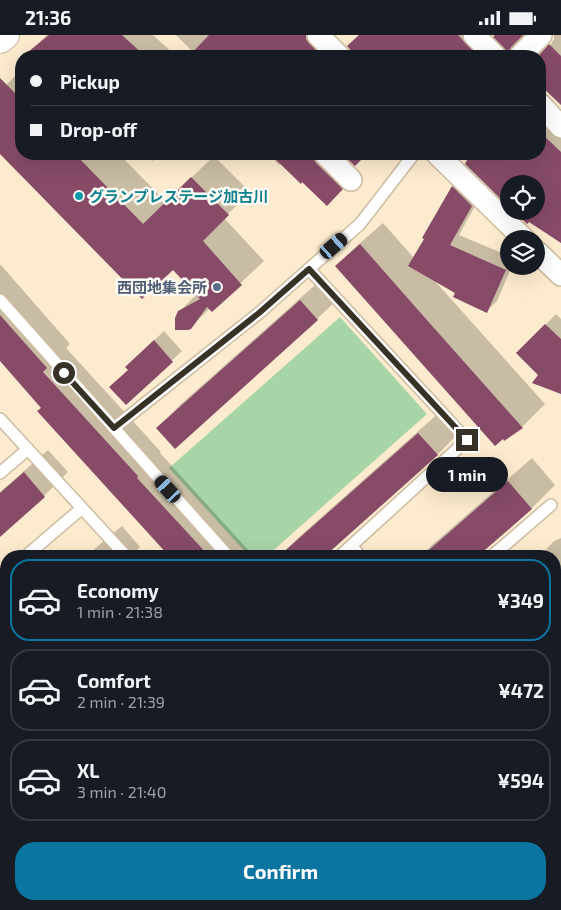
<!DOCTYPE html>
<meta charset="utf-8">
<style>
:root{--surface:#171b24;--page:#20242c;--text:#f1f3f6;--muted:#9ea1a6;--line:#363941;--accent:#0a75a0}
body{margin:0;font-family:"Exo 2","Noto Sans JP",sans-serif;background:var(--page);color:var(--text);height:100vh;display:flex;flex-direction:column;font-size:19px;white-space:nowrap}
*{box-sizing:border-box;margin:0}
p{font-size:16px;color:var(--muted)}
.icon{flex:none;width:28px;height:28px;fill:none;stroke:currentColor;stroke-width:2;stroke-linecap:round;stroke-linejoin:round}
.map{position:relative;flex:1;overflow:hidden}
.panel{position:absolute;left:0px;top:515px;width:561px;height:360px;display:flex;flex-direction:column;background:var(--surface);border-radius:20px 20px 0 0;box-shadow:0 5px 20px #0002}
.panel>*{flex:none}
.top-card{position:absolute;left:15px;top:15px;width:531px;height:110px;border-radius:20px;box-shadow:0 5px 20px #0002;display:grid;align-content:center;height:110px;padding:0 15px;background:var(--surface)}
.fabs{position:absolute;left:500px;top:140px;display:grid;gap:10px}
.fabs a{display:grid;place-items:center;width:45px;height:45px;border-radius:50%;background:var(--surface);box-shadow:0 5px 20px #0002;font-size:25px}
.end{position:absolute;width:22px;height:22px;margin:-11px;border:6px solid #373126;background:#fff;box-shadow:0 0 0 2px #fff}
.from{border-radius:50%}
.bubble{position:absolute;height:35px;border-radius:18px;background:var(--surface);box-shadow:0 5px 20px #0002;font-size:16px;font-weight:700;line-height:35px;text-align:center}
.car{position:absolute;width:15px;height:30px;margin:-15px -8px;border-radius:6px;box-shadow:0 0 4px 1px #0007;background:linear-gradient(#222 24%,#8ab4d8 0 40%,#222 0 76%,#8ab4d8 0 86%,#222 0)}
.top-card b{display:flex;align-items:center;gap:18px;height:48px;font-size:19px}
.top-card b+b{border-top:1px solid var(--line)}
.top-card i{width:12px;height:12px;background:var(--text)}
ul{padding:9px 0 0;list-style:none}
li{display:flex;align-items:center;gap:15px;height:82px;margin:0 10px 8px;padding:0 5px;border:2px solid var(--line);border-radius:20px}
li div{flex:1}
li b{display:block;font-size:19px}
li em{font-style:normal;font-weight:700}
li.current{border-color:var(--accent)}
li>.icon{width:45px;height:45px;stroke-width:1.5}
.button{display:flex;gap:10px;margin-top:auto;padding:10px 15px}
.button a{flex:1;height:58px;border-radius:20px;background:var(--accent);color:#fff;font-size:20px;font-weight:700;line-height:58px;text-align:center}
.status{display:flex;justify-content:space-between;align-items:center;height:35px;padding:0 25px;background:var(--surface);direction:ltr}
.status svg{height:14px;fill:currentColor}
.map>svg:first-child{display:block}
</style>
<div class="status"><b>21:36</b><svg viewBox="0 0 49 12"><path d="M0 12V9h3v3zM5 12V6h3v6zM10 12V3h3v9zM15 12V0h3v12zM26 1h20v11H26zM47 4h2v5h-2z"/></svg></div>
<div class="map">
<svg width="561" height="875" viewBox="0 0 561 875">
<rect width="100%" height="100%" fill="#fcebce"/>
<!-- green -->
<path fill="#a7d5a7" d="M340,282L427,379L267,521H249L169,433Z"/>
<!-- shadow -->
<path fill="#0003" d="M47,0H153L176,21H27L26,20Z
M176,0H330L345,15L354,20L349,12L360,0H486L501,15L510,20L505,11L493,0H523L522,8L532,19H539L545,16L551,9L554,4V0H561V68L547,55L545,57L542,56L543,58L540,62V21H191L194,18Z
M21,35V119H119L166,167L214,121L250,157L224,183L264,226L212,275L210,273L190,293L179,277L197,259L173,233L0,117V56Z
M540,68L561,88V207L536,176V149L468,126L459,119H540Z
M145,119H160L153,126Z
M268,119H337L357,139L342,154L281,128L279,130Z
M463,142L481,160L459,200L509,221V231H512L497,266L487,276L434,245L545,369L522,392L505,404L336,231L359,209L383,188L414,223L426,203L424,202L453,152Z
M0,229L70,309L66,313L161,417L160,418L251,518L248,521H171L39,376L43,373L0,324Z
M324,242L341,261L317,284L175,412L158,393L181,369Z
M556,279L561,284V358L518,318Z
M164,296L182,316L126,368L129,334L137,322Z
M442,375L461,396L437,420L323,521H280L298,503Z
M48,415L68,437L44,461L0,500V457Z
M532,423L555,450L532,473L476,521H421L432,510Z
M122,491L140,512L131,521H86Z
M561,503V550L556,553L555,551V521H540L554,506Z
M6,590V630L0,635V596Z
M561,680V692L555,686Z
M6,781V869H42L36,875H0V786Z
M555,789H557L560,818L555,823Z"/>
<g fill="none" stroke-linecap="round" stroke-linejoin="round">
<!-- stream -->
<path stroke="#8dcaf7" stroke-width="7" d="M95,875L104,869
M243,875L250,869"/>
</g>
<!-- building -->
<path fill="#874b68" d="M49,0H122L145,21H23Z
M209,0H306V4L309,8L322,21H189Z
M359,0H458L478,21H356L347,11Z
M495,0H523L511,12L507,20V17L504,13L493,2Z
M549,9L561,21V70L540,50V19Z
M0,43L21,64V119H75L143,189L191,142L229,180L203,206L242,250L212,277L207,272L191,294L188,295H175V283L178,276L200,264L173,235L142,264L0,119Z
M540,97L561,117V208L529,187L527,189L514,176H536V149H509V172L465,129L470,119H540Z
M270,119H313V123L316,128L343,154L327,171L302,147L301,149Z
M342,119H367L355,131Z
M452,151L472,171L450,210L506,235L487,278L453,262L455,258L408,231L424,204L422,203Z
M360,209L426,284L523,393L504,406L503,404L495,411L335,231Z
M300,265L318,285L175,414L156,393Z
M0,280L47,333L43,337L138,441L137,443L209,521H169L37,376L41,373L0,326Z
M545,289L561,304V359L532,348L538,340L516,318Z
M154,305L173,327L126,370L109,352L128,335L125,332Z
M418,398L438,420L325,521H279Z
M24,437L45,462L0,502V458Z
M508,446L532,474L478,521H422Z"/>
<g fill="none" stroke-linecap="round" stroke-linejoin="round">
<!-- lane casing -->
<g stroke="#cdbca0" stroke-width="14">
<path id="lane" d="M309,234L467,405L340,521
M0,265L228,521
M0,384L126,521
M114,393L259,278L360,189L414,119
M0,438L28,414
M352,512L360,521
M26,521L82,473
M492,521L551,470
M0,544L6,538
M0,657L6,654
M555,734L561,740
M555,750L561,749
M555,796L561,795"/>
</g>
<!-- street casing -->
<g stroke="#cdbca0" stroke-width="24">
<path id="street" d="M318,0L339,21
M474,0L495,21
M520,21L541,0
M540,69L561,92
M325,119L351,145
M437,119L524,204
M536,216L561,240
M0,695L6,702
M0,767L6,762
M178,869L186,875
M115,875L125,869"/>
</g>
<!-- secondary casing -->
<g stroke="#cdbca0" stroke-width="30">
<path id="secondary" d="M0,4L5,0"/>
</g>
<!-- lane -->
<use href="#lane" stroke="#fff" stroke-width="11"/>
<!-- street -->
<use href="#street" stroke="#fff" stroke-width="21"/>
<!-- secondary -->
<use href="#secondary" stroke="#fff" stroke-width="28"/>
</g>
<g fill="none" stroke-linecap="round" stroke-linejoin="round">
<!-- route -->
<path stroke="#373126" stroke-width="6" d="M64,338L114,393L259,278L309,234L467,405"/>
</g>
<!-- markers -->
<circle fill="#0f9aa8" stroke="#fefaf4" stroke-width="2" cx="79" cy="161" r="5"/>
<circle fill="#5c6f8a" stroke="#fefaf4" stroke-width="2" cx="217" cy="252" r="5"/>
<g text-anchor="middle" dominant-baseline="central" stroke-width="5" stroke-linejoin="round" paint-order="stroke">
<!-- culture labels -->
<g font-size="15" font-weight="bold" fill="#0d838f" stroke="#fefaf4" text-anchor="start">
<text x="89" y="161">グランプレステージ加古川</text>
</g>
<!-- service labels -->
<g font-size="15" font-weight="bold" fill="#4e5e75" stroke="#fefaf4" text-anchor="end">
<text x="207" y="252">西団地集会所</text>
</g>
</g>
</svg>
<div class="fabs">
<a><svg class="icon" aria-label="locate" viewBox="0 0 24 24"><circle cx="12" cy="12" r="6"/><path d="M12 2v4M12 18v4M2 12h4M18 12h4"/></svg></a>
<a><svg class="icon" aria-label="layers" viewBox="0 0 24 24"><path d="M12 4l9 5-9 5-9-5zM3 14l9 5 9-5"/></svg></a>
</div>
<i class="end from" style="left:64px;top:338px"></i>
<i class="end" style="left:467px;top:405px"></i>
<div class="bubble" style="left:426px;top:422px;width:82px">1 min</div>
<i class="car" style="left:334px;top:211px;rotate:49deg"></i>
<i class="car" style="left:168px;top:454px;rotate:318deg"></i>
<div class="top-card">
<b><i class="from"></i>Pickup</b>
<b><i></i>Drop-off</b>
</div>
<section class="panel">
<ul>
<li class="current"><svg class="icon" aria-label="car" viewBox="0 0 24 24"><path d="M5 17H2v-5l4-1 3-4h7l3 4 3 1v5h-3M9 17h6M6 11h13"/><circle cx="7" cy="17" r="2"/><circle cx="17" cy="17" r="2"/></svg><div><b>Economy</b><p>1 min · 21:38</p></div><em>¥349</em></li>
<li><svg class="icon" aria-label="car" viewBox="0 0 24 24"><path d="M5 17H2v-5l4-1 3-4h7l3 4 3 1v5h-3M9 17h6M6 11h13"/><circle cx="7" cy="17" r="2"/><circle cx="17" cy="17" r="2"/></svg><div><b>Comfort</b><p>2 min · 21:39</p></div><em>¥472</em></li>
<li><svg class="icon" aria-label="car" viewBox="0 0 24 24"><path d="M5 17H2v-5l4-1 3-4h7l3 4 3 1v5h-3M9 17h6M6 11h13"/><circle cx="7" cy="17" r="2"/><circle cx="17" cy="17" r="2"/></svg><div><b>XL</b><p>3 min · 21:40</p></div><em>¥594</em></li>
</ul>
<div class="button"><a>Confirm</a></div>
</section>
</div>
